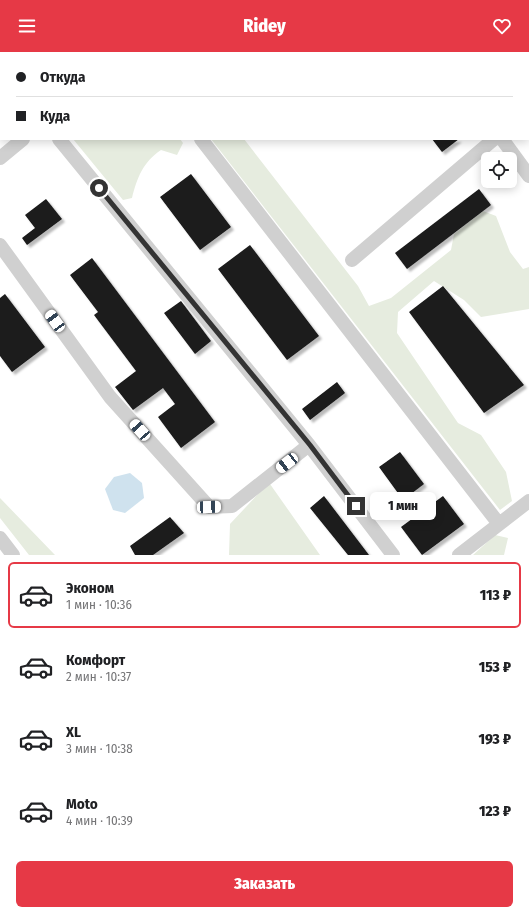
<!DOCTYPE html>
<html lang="ru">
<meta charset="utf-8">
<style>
:root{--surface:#fff;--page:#f2f2f2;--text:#202124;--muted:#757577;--line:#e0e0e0;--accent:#e63946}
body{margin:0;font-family:"Fira Sans Condensed",sans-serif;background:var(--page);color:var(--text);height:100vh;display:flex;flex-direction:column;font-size:15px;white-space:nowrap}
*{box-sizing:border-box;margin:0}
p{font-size:13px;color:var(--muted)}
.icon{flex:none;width:22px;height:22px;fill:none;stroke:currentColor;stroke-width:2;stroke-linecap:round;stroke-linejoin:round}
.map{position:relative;height:503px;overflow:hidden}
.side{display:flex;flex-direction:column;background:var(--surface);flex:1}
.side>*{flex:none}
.hud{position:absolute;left:0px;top:0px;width:529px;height:88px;box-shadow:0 2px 10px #0003;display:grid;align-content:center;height:88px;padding:0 16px;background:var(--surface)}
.fabs{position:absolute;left:481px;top:100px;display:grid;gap:8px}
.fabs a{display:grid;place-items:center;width:36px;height:36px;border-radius:6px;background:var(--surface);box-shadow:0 2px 10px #0003;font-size:20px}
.end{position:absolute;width:18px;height:18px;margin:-9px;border:5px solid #333;background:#fff;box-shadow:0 0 0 2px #fff}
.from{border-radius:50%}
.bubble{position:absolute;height:28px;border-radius:6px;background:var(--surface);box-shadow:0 2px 10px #0003;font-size:13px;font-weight:800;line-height:28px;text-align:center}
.car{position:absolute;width:12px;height:24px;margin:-12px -6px;border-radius:5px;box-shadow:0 0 3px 1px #0007;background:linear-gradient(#fff 24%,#345 0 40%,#fff 0 76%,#345 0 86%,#fff 0)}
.hud b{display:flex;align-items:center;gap:14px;height:38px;font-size:15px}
.hud b+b{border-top:1px solid var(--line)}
.hud i{width:10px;height:10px;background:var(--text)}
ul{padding:7px 0 0;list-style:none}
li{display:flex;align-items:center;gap:12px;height:66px;margin:0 8px 6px;padding:0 8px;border:2px solid transparent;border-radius:6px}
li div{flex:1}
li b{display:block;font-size:15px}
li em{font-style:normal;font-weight:800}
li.active{border-color:var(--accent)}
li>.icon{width:36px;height:36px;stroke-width:1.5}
.primary-button{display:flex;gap:8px;margin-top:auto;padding:8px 16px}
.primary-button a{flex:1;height:46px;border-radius:6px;background:var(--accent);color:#fff;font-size:16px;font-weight:800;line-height:46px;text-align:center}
header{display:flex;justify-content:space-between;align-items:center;height:52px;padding:0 16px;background:var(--accent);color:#fff;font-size:18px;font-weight:800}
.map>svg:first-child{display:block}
</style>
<header><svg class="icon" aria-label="menu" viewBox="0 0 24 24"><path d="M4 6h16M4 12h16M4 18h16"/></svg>Ridey<svg class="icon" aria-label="heart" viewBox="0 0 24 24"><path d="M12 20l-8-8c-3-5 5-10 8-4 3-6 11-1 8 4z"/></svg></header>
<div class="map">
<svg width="529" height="503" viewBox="0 0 529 503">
<defs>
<filter id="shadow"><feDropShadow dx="3" dy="3" stdDeviation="1" flood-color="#0004"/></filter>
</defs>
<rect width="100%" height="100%" fill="#fff"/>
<!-- green -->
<path fill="#e6ecdf" d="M73,87H180L183,91L177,103L161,98C143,110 137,126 132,146L123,148Z
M211,87H244L358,234L369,254L391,246L451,198L454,182L483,159L496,164L510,200L523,217L529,215V257L481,265L464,248L434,229L398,260L397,281L458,371L481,383L506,420L512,449L500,458Z
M270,432L320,503H229L230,472L259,441Z
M0,446L55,503H29L0,466Z
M495,483L508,486L504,503H473Z"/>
<!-- water -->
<path fill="#cfe2ee" d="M130,421L142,431L144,446L125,461L113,458L105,437L114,425Z"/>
<!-- building -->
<path fill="#1a1a1a" filter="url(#shadow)" d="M432,87H459L442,100Z
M191,122L231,175L200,198L160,145Z
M479,137L491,153L407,217L395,201Z
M46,147L62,167L27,193L22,186L35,176L25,163Z
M250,193L319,284L287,308L218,217Z
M92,206L215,370L181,396L158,365L175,352L163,336L133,358L115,335L136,319L94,263L98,260L70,223Z
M443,234L524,333L484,361L409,260Z
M5,242L45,295L12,320L0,304V246Z
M181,249L211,289L195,302L164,261Z
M337,330L345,341L310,368L302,357Z
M400,400L424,432L403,448L379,415Z
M324,444L369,503H348L310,456Z
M443,444L464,472L422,503L401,475Z
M170,465L184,481L153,503H135L130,494Z"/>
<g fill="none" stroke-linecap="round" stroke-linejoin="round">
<!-- minor -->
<path stroke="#d0d0d0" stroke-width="14" d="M133,0L134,1
M178,1L179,0
M528,58L529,57
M59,87L309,393L393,503
M201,87L499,472
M502,87L529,124
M0,106L23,87
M0,193L110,345L209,455L232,454L309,393
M352,208L494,87
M0,486L13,503
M459,503L529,449"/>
</g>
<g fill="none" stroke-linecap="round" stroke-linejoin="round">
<!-- route -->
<path stroke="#333" stroke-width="5" d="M99,136L310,393L356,454"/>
</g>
</svg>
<div class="fabs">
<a><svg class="icon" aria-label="locate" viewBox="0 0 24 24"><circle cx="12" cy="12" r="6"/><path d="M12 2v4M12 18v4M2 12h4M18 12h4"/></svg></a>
</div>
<i class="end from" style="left:99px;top:136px"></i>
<i class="end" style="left:356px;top:454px"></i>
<div class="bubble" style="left:370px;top:440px;width:66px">1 мин</div>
<i class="car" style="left:55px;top:269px;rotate:324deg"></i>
<i class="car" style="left:140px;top:378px;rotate:318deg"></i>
<i class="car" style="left:287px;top:411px;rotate:232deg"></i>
<i class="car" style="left:209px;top:455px;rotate:88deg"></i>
<div class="hud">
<b><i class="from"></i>Откуда</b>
<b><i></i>Куда</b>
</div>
</div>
<section class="side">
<ul>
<li class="active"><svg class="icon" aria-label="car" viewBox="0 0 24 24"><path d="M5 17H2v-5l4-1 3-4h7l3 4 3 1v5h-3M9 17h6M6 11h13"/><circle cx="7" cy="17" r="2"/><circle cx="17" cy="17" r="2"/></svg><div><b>Эконом</b><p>1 мин · 10:36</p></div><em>113 ₽</em></li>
<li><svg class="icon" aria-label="car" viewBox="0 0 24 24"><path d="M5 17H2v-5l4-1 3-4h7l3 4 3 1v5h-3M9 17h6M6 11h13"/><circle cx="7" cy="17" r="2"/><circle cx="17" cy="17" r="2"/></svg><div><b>Комфорт</b><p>2 мин · 10:37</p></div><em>153 ₽</em></li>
<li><svg class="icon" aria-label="car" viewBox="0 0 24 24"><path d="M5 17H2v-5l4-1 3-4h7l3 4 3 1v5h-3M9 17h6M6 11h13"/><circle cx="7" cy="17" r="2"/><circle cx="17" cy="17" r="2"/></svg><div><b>XL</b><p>3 мин · 10:38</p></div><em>193 ₽</em></li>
<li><svg class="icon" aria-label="car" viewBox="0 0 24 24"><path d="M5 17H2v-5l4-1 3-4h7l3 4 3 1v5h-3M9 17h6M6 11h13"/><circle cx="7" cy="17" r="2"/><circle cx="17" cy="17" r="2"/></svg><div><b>Moto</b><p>4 мин · 10:39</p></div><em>123 ₽</em></li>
</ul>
<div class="primary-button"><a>Заказать</a></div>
</section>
